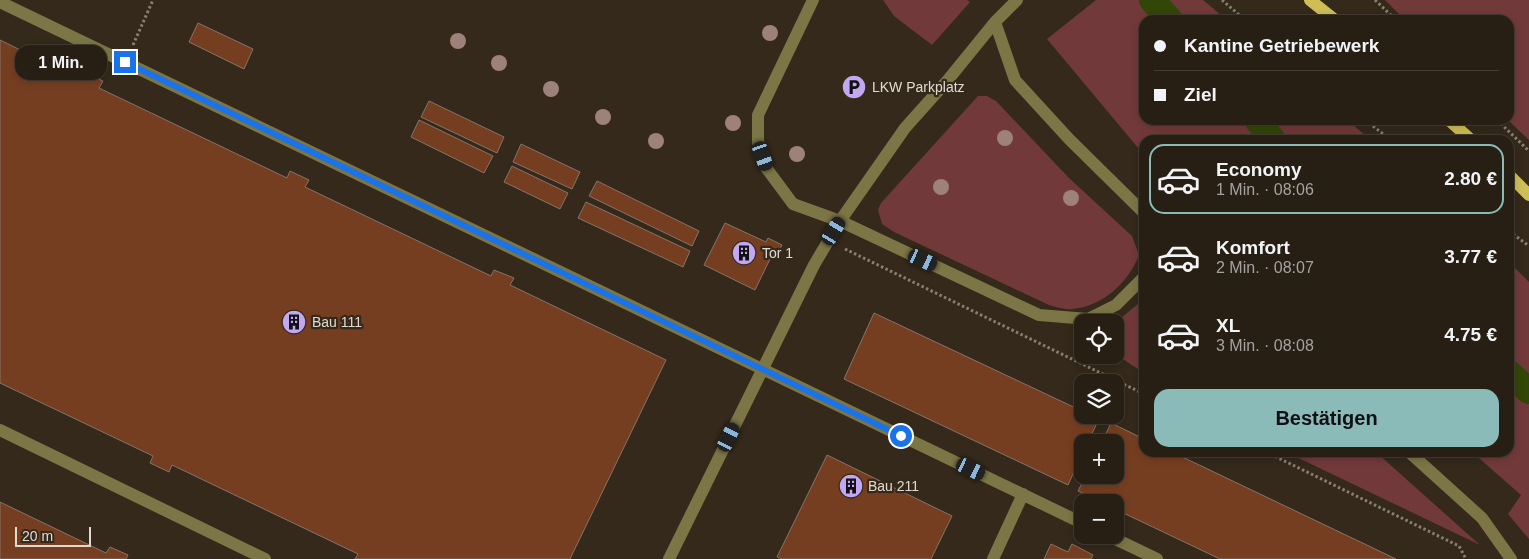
<!DOCTYPE html>
<html lang="de">
<meta charset="utf-8">
<style>
:root{--surface:#271f14;--page:#332c22;--text:#f1f3f6;--muted:#a4a2a0;--line:#433d34;--accent:#8bbbb9}
body{margin:0;font-family:Helvetica,sans-serif;background:var(--page);color:var(--text);height:100vh;display:flex;flex-direction:column;font-size:19px;white-space:nowrap}
*{box-sizing:border-box;margin:0}
p{font-size:16px;color:var(--muted)}
.icon{flex:none;width:28px;height:28px;fill:none;stroke:currentColor;stroke-width:2;stroke-linecap:round;stroke-linejoin:round}
.map{position:relative;flex:1;overflow:hidden}
.side{position:absolute;left:1139px;top:135px;width:375px;height:322px;display:flex;flex-direction:column;background:var(--surface);border-radius:15px;box-shadow:0 2px 8px #0003,0 0 0 1px var(--line)}
.side>*{flex:none}
.hud{position:absolute;left:1139px;top:15px;width:375px;height:110px;border-radius:15px;box-shadow:0 2px 8px #0003,0 0 0 1px var(--line);display:grid;align-content:center;height:110px;padding:0 15px;background:var(--surface)}
.buttons{position:absolute;left:1074px;top:314px;display:grid;gap:10px}
.buttons a{display:grid;place-items:center;width:50px;height:50px;border-radius:10px;background:var(--surface);box-shadow:0 2px 8px #0003,0 0 0 1px var(--line);font-size:25px}
.scale{position:absolute;left:15px;bottom:12px;width:76px;box-sizing:border-box;padding-left:5px;border:2px solid #e0d9d0;border-top:0;font-size:14px;line-height:18px;white-space:nowrap;color:#e0d9d0;-webkit-text-stroke:4px #34291a;paint-order:stroke}
.end{position:absolute;width:22px;height:22px;margin:-11px;border:6px solid #1a73e8;background:#fff;box-shadow:0 0 0 2px #fff}
.from{border-radius:50%}
.bubble{position:absolute;height:35px;border-radius:15px;background:var(--surface);box-shadow:0 2px 8px #0003,0 0 0 1px var(--line);font-size:16px;font-weight:700;line-height:35px;text-align:center}
.car{position:absolute;width:15px;height:30px;margin:-15px -8px;border-radius:6px;box-shadow:0 0 4px 1px #0007;background:linear-gradient(#222 24%,#8ab4d8 0 40%,#222 0 76%,#8ab4d8 0 86%,#222 0)}
.hud b{display:flex;align-items:center;gap:18px;height:48px;font-size:19px}
.hud b+b{border-top:1px solid var(--line)}
.hud i{width:12px;height:12px;background:var(--text)}
ul{padding:9px 0 0;list-style:none}
li{display:flex;align-items:center;gap:15px;height:70px;margin:0 10px 8px;padding:0 5px;border:2px solid transparent;border-radius:15px}
li div{flex:1}
li b{display:block;font-size:19px}
li em{font-style:normal;font-weight:700}
li.selected{border-color:var(--accent)}
li>.icon{width:45px;height:45px;stroke-width:1.5}
.action{display:flex;gap:10px;margin-top:auto;padding:10px 15px}
.action a{flex:1;height:58px;border-radius:15px;background:var(--accent);color:#111;font-size:20px;font-weight:700;line-height:58px;text-align:center}
.map>svg:first-child{display:block}
</style>
<div class="map">
<svg width="1529" height="559" viewBox="0 0 1529 559">
<rect width="100%" height="100%" fill="#34291a"/>
<!-- green -->
<path fill="#72393a" d="M883,0H967L970,2L932,45L894,16Z
M1096,0H1203L1227,20H1144V120H1347L1371,140H1144V155L1047,39Z
M1385,0H1529V140L1508,120L1509,20H1405Z
M978,96H987L996,101L1069,178L1132,236L1139,255C1129,282 1102,307 1072,309C1065,310 1056,307 1049,305L894,232L882,224L878,210L881,203Z
M1509,262L1529,282V539L1508,514L1521,495L1473,453L1509,452Z
M1144,299V367L1141,371L1115,354V323Z
M1288,453H1377L1480,545Z"/>
<g fill="none" stroke-linecap="round" stroke-linejoin="round">
<!-- canal -->
<path stroke="#324607" stroke-width="26" d="M1152,0L1170,20
M1257,120L1273,140
M1509,373L1529,391"/>
</g>
<!-- building -->
<path fill="#763e21" stroke="#877369" d="M198,23L253,49L244,69L189,42Z
M0,40L80,79L84,72L103,81L99,88L287,178L290,171L309,180L305,187L491,276L494,270L514,278L510,285L666,360L570,559H355L358,554L172,465L169,472L150,463L153,456L0,383Z
M429,101L504,137L497,153L421,117Z
M419,120L493,156L484,173L411,137Z
M521,144L580,172L572,189L513,162Z
M512,166L568,193L560,209L504,182Z
M597,181L699,231L692,246L589,196Z
M586,202L690,251L683,267L578,218Z
M725,223L766,242L768,238L782,245L775,259L771,257L755,290L704,265Z
M874,313L1082,411V415H1091L1099,419L1088,442H1082V454L1068,485L844,379Z
M1111,423L1144,439V452H1172L1396,559H1220L1115,509V502H1102L1078,491L1086,475H1115V442H1102Z
M827,455L952,516L931,559H782L777,557Z
M0,502L106,553L110,547L128,555L126,559H0Z
M1051,544L1068,552L1072,544L1093,555L1091,559H1044Z"/>
<g fill="none" stroke-linecap="round" stroke-linejoin="round">
<!-- path -->
<path stroke="#887f73" stroke-width="3" stroke-dasharray="2.5 2.5" stroke-linecap="butt" d="M1222,0L1245,20
M1375,0L1396,20
M133,45L153,0
M1365,120L1391,140
M1497,120L1529,151
M1509,231L1529,246
M845,249L1144,394
M1266,452L1459,546L1466,559"/>
<!-- minor -->
<path stroke="#7c7546" stroke-width="12" d="M813,0L758,115V142L767,169L793,204L840,221L1039,315L1088,319L1116,305L1144,277
M0,2L1082,523
M995,22L1015,80L1069,139L1144,213
M0,430L265,559
M1409,452L1482,518L1511,559
M1107,535L1157,559
M669,559L814,265L840,221L905,128L947,81L995,22L1017,0
M993,559L1023,494"/>
<!-- major -->
<path stroke="#cebe55" stroke-width="12" d="M1310,0L1335,20
M1449,120L1471,140
M1509,175L1529,195"/>
</g>
<!-- trees -->
<g fill="#9d817a">
<circle cx="770" cy="33" r="8"/>
<circle cx="458" cy="41" r="8"/>
<circle cx="499" cy="63" r="8"/>
<circle cx="551" cy="89" r="8"/>
<circle cx="603" cy="117" r="8"/>
<circle cx="733" cy="123" r="8"/>
<circle cx="1005" cy="138" r="8"/>
<circle cx="656" cy="141" r="8"/>
<circle cx="797" cy="154" r="8"/>
<circle cx="941" cy="187" r="8"/>
<circle cx="1071" cy="198" r="8"/>
</g>
<g fill="none" stroke-linecap="round" stroke-linejoin="round">
<!-- route -->
<path stroke="#1a73e8" stroke-width="6" d="M125,62L901,436"/>
</g>
<!-- icons -->
<defs>
<g id="parking-disc" transform="scale(1.25)"><circle r="9.5" fill="#c2a8f3" stroke="#34291a"/><path d="M-3.5-5.5H1a3.5 3.5 0 0 1 0 7H-1V5.5H-3.5ZM-1-3.4V-.6H.8a1.4 1.4 0 0 0 0-2.8Z" fill="#111"/></g>
<g id="building-disc" transform="scale(1.25)"><circle r="9.5" fill="#c2a8f3" stroke="#34291a"/><path d="M-4-6H4V6H1V3H-1V6H-4ZM-2.5-4.3h1.7v1.8h-1.7ZM.8-4.3h1.7v1.8H.8ZM-2.5-1h1.7V.8h-1.7ZM.8-1h1.7V.8H.8Z" fill="#111"/></g>
</defs>
<g fill-rule="evenodd">
<use href="#parking-disc" x="854" y="87"/>
<use href="#building-disc" x="744" y="253"/>
<use href="#building-disc" x="294" y="322"/>
<use href="#building-disc" x="851" y="486"/>
</g>
<g text-anchor="middle" dominant-baseline="central" stroke-width="4.5" stroke-linejoin="round" paint-order="stroke">
<!-- poi labels -->
<g font-size="14" fill="#e0d9d0" stroke="#34291a" text-anchor="start">
<text x="872" y="87">LKW Parkplatz</text>
<text x="762" y="253">Tor 1</text>
<text x="312" y="322">Bau 111</text>
<text x="868" y="486">Bau 211</text>
</g>
</g>
</svg>
<div class="buttons">
<a><svg class="icon" aria-label="locate" viewBox="0 0 24 24"><circle cx="12" cy="12" r="6"/><path d="M12 2v4M12 18v4M2 12h4M18 12h4"/></svg></a>
<a><svg class="icon" aria-label="layers" viewBox="0 0 24 24"><path d="M12 4l9 5-9 5-9-5zM3 14l9 5 9-5"/></svg></a>
<a>+</a>
<a>−</a>
</div>
<div class="scale">20 m</div>
<i class="end from" style="left:901px;top:436px"></i>
<i class="end" style="left:125px;top:62px"></i>
<div class="bubble" style="left:15px;top:45px;width:92px">1 Min.</div>
<i class="car" style="left:763px;top:156px;rotate:161deg"></i>
<i class="car" style="left:834px;top:231px;rotate:31deg"></i>
<i class="car" style="left:923px;top:260px;rotate:115deg"></i>
<i class="car" style="left:729px;top:437px;rotate:26deg"></i>
<i class="car" style="left:971px;top:469px;rotate:116deg"></i>
<div class="hud">
<b><i class="from"></i>Kantine Getriebewerk</b>
<b><i></i>Ziel</b>
</div>
<section class="side">
<ul>
<li class="selected"><svg class="icon" aria-label="car" viewBox="0 0 24 24"><path d="M5 17H2v-5l4-1 3-4h7l3 4 3 1v5h-3M9 17h6M6 11h13"/><circle cx="7" cy="17" r="2"/><circle cx="17" cy="17" r="2"/></svg><div><b>Economy</b><p>1 Min. · 08:06</p></div><em>2.80 €</em></li>
<li><svg class="icon" aria-label="car" viewBox="0 0 24 24"><path d="M5 17H2v-5l4-1 3-4h7l3 4 3 1v5h-3M9 17h6M6 11h13"/><circle cx="7" cy="17" r="2"/><circle cx="17" cy="17" r="2"/></svg><div><b>Komfort</b><p>2 Min. · 08:07</p></div><em>3.77 €</em></li>
<li><svg class="icon" aria-label="car" viewBox="0 0 24 24"><path d="M5 17H2v-5l4-1 3-4h7l3 4 3 1v5h-3M9 17h6M6 11h13"/><circle cx="7" cy="17" r="2"/><circle cx="17" cy="17" r="2"/></svg><div><b>XL</b><p>3 Min. · 08:08</p></div><em>4.75 €</em></li>
</ul>
<div class="action"><a>Bestätigen</a></div>
</section>
</div>
